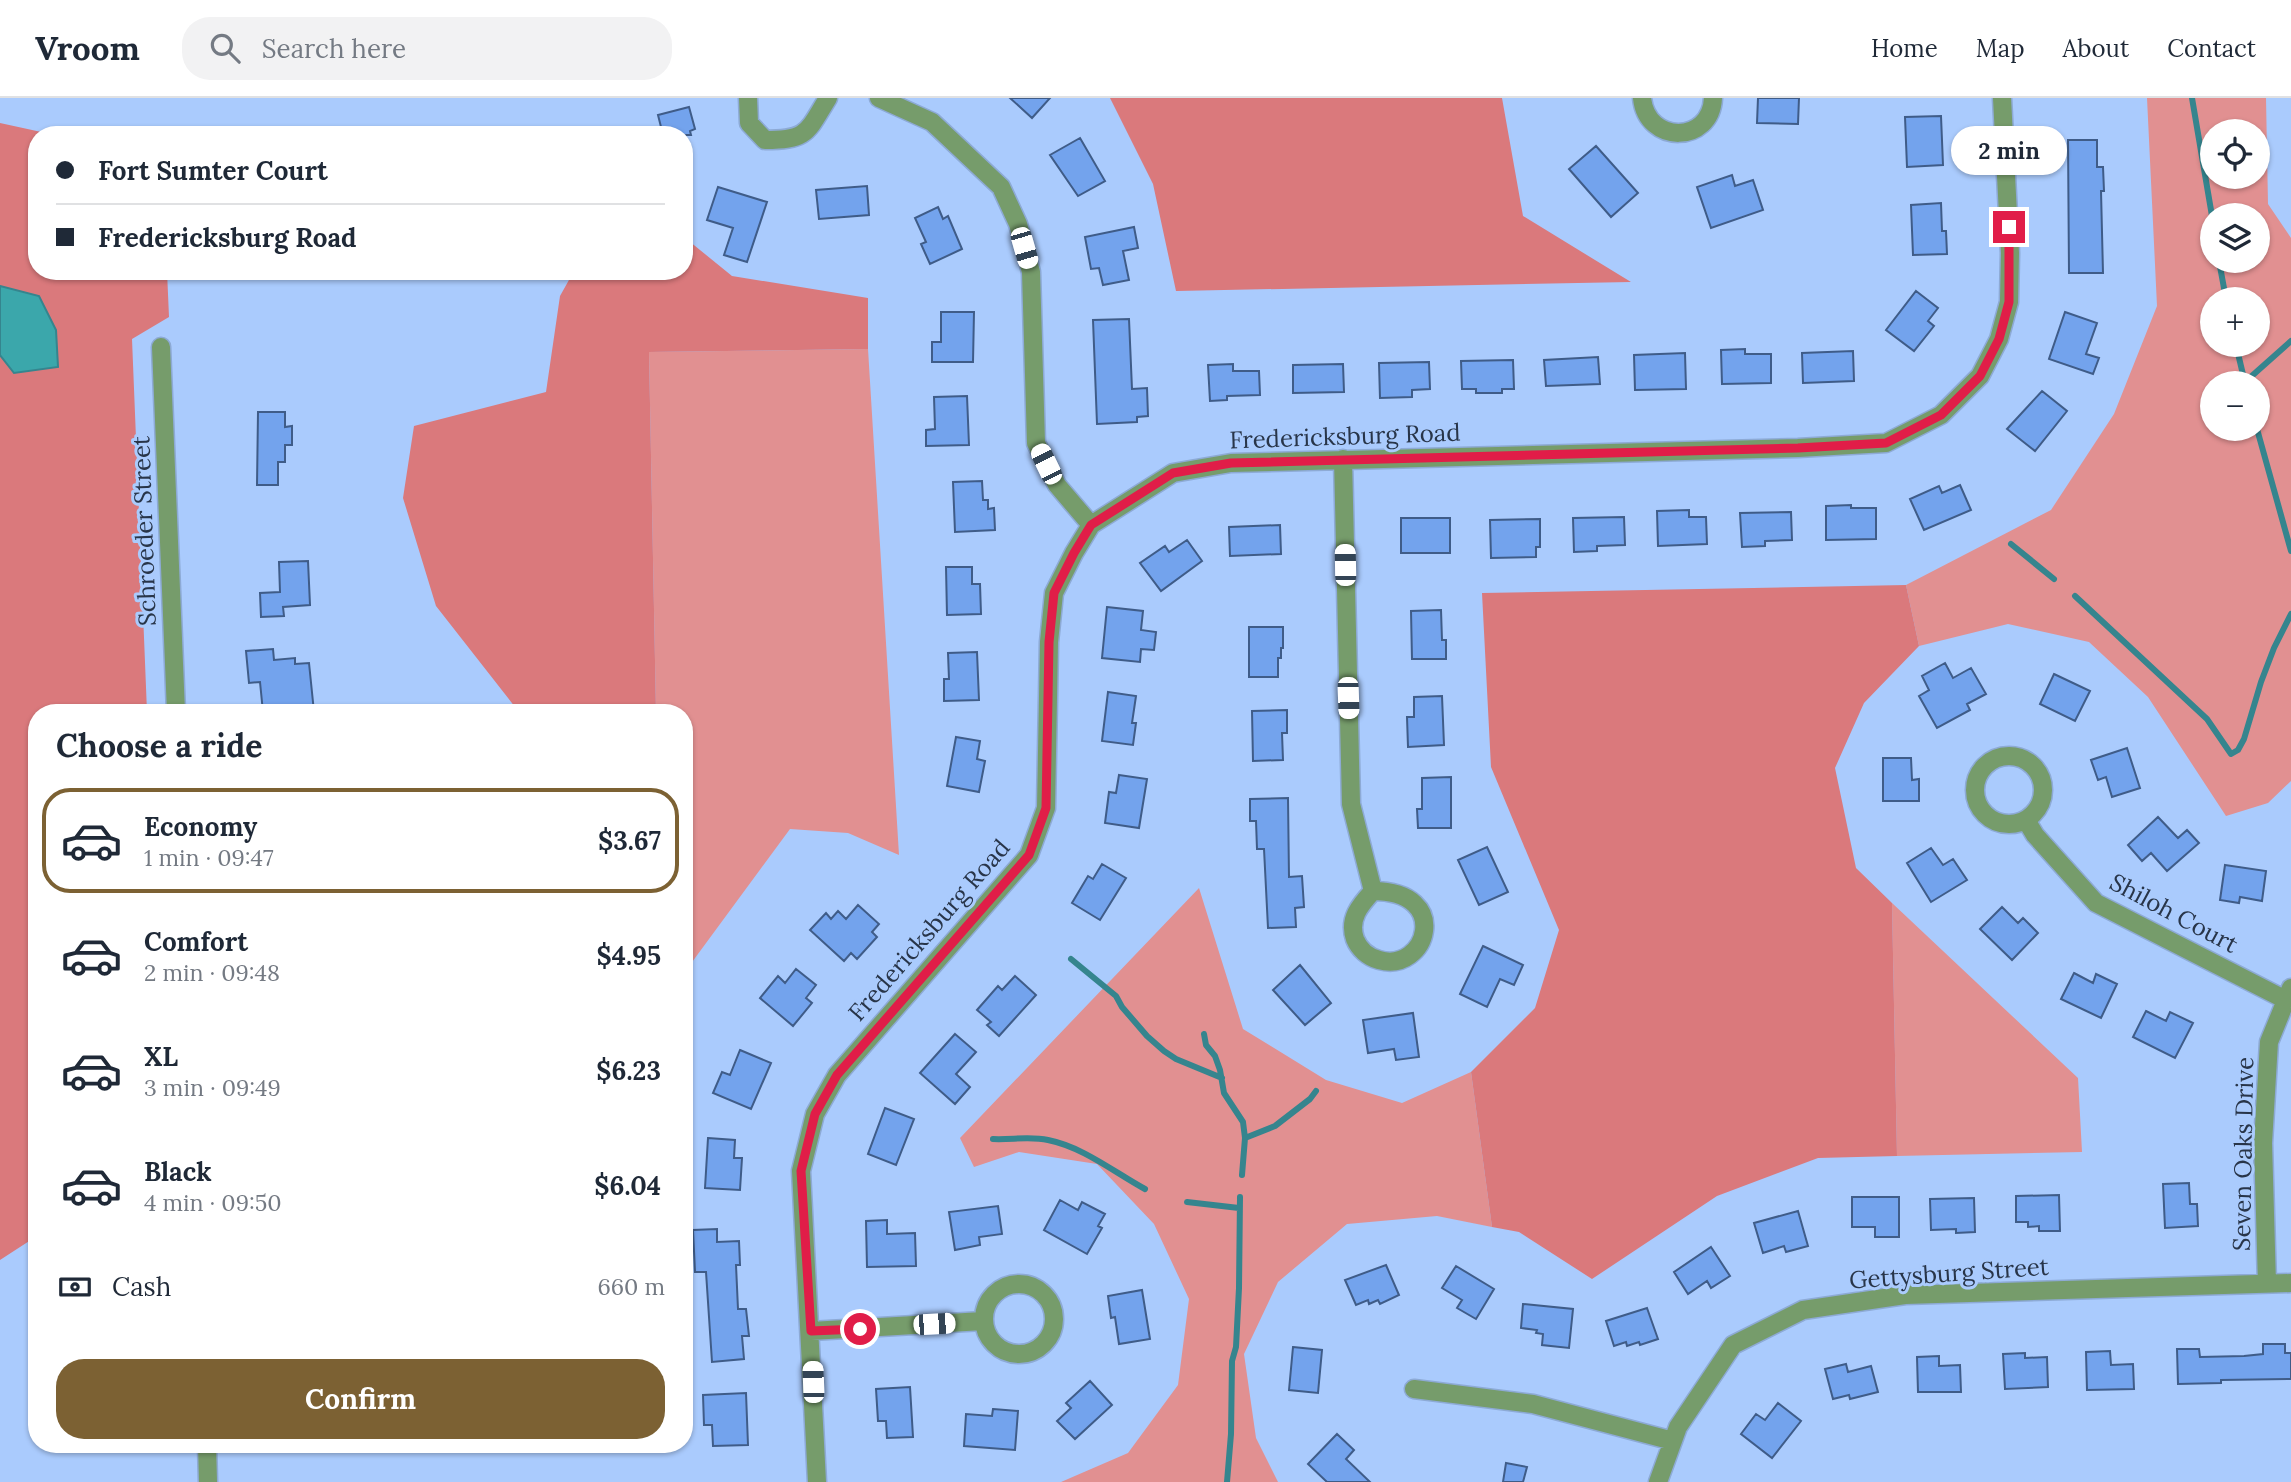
<!DOCTYPE html>
<meta charset="utf-8">
<style>
:root{--surface:#fff;--page:#f2f2f3;--text:#1f2937;--muted:#747a83;--line:#e0e1e3;--accent:#7c6133}
body{margin:0;font-family:Lora,serif;background:var(--page);color:var(--text);height:100vh;display:flex;flex-direction:column;font-size:26px;white-space:nowrap}
*{box-sizing:border-box;margin:0}
p{font-size:23px;color:var(--muted)}
.icon{flex:none;width:38px;height:38px;fill:none;stroke:currentColor;stroke-width:2;stroke-linecap:round;stroke-linejoin:round}
.map{position:relative;flex:1;overflow:hidden}
.drawer{position:absolute;left:28px;top:606px;width:665px;height:749px;display:flex;flex-direction:column;background:var(--surface);border-radius:28px;box-shadow:0 2px 5px #0004}
.drawer>*{flex:none}
.top-card{position:absolute;left:28px;top:28px;width:665px;height:154px;border-radius:28px;box-shadow:0 2px 5px #0004;display:grid;align-content:center;height:154px;padding:0 28px;background:var(--surface)}
.fabs{position:absolute;left:2200px;top:21px;display:grid;gap:14px}
.fabs a{display:grid;place-items:center;width:70px;height:70px;border-radius:50%;background:var(--surface);box-shadow:0 2px 5px #0004;font-size:35px}
.end{position:absolute;width:32px;height:32px;margin:-16px;border:9px solid #e11d48;background:#fff;box-shadow:0 0 0 4px #fff}
.from{border-radius:50%}
.bubble{position:absolute;height:49px;border-radius:24px;background:var(--surface);box-shadow:0 2px 5px #0004;font-size:23px;font-weight:700;line-height:49px;text-align:center}
.car{position:absolute;width:21px;height:42px;margin:-21px -10px;border-radius:9px;box-shadow:0 0 5px 2px #0007;background:linear-gradient(#fff 24%,#345 0 40%,#fff 0 76%,#345 0 86%,#fff 0)}
.top-card b{display:flex;align-items:center;gap:24px;height:66px;font-size:26px}
.top-card b+b{border-top:2px solid var(--line)}
.top-card i{width:18px;height:18px;background:var(--text)}
ul{padding:0;list-style:none}
li{display:flex;align-items:center;gap:21px;height:105px;margin:0 14px 10px;padding:0 14px;border:4px solid transparent;border-radius:28px}
li div{flex:1}
li b{display:block;font-size:26px}
li em{font-style:normal;font-weight:700}
li.current{border-color:var(--accent)}
li>.icon{width:63px;height:63px;stroke-width:1.5}
h2{padding:0 28px;font-size:32px;line-height:84px}
.pay{display:flex;align-items:center;gap:18px;height:77px;padding:0 28px;font-size:26px}
.pay p{margin-inline-start:auto}
.cta{display:flex;gap:14px;margin-top:auto;padding:14px 28px}
.cta a{flex:1;height:80px;border-radius:28px;background:var(--accent);color:#fff;font-size:28px;font-weight:700;line-height:80px;text-align:center}
header{display:flex;align-items:center;gap:42px;box-sizing:border-box;height:98px;padding:0 35px;background:var(--surface);border-bottom:2px solid var(--line)}
header strong{font-size:33px}
nav{display:flex;gap:38px;margin-inline-start:auto;font-size:24px}
.search{width:490px;height:63px;background:var(--page);display:flex;align-items:center;gap:18px;box-sizing:border-box;padding:0 24px;border-radius:28px;color:var(--muted);font-size:26px}
.map>svg:first-child{display:block}
</style>
<header>
<strong>Vroom</strong>
<div class="search"><svg class="icon" aria-label="search" viewBox="0 0 24 24"><circle cx="10" cy="10" r="6"/><path d="M15 15l6 6"/></svg>Search here</div>
<nav><a>Home</a><a>Map</a><a>About</a><a>Contact</a></nav>
</header>
<div class="map">
<svg width="2291" height="1384" viewBox="0 0 2291 1384">
<rect width="100%" height="100%" fill="#aacbfd"/>
<!-- green -->
<path fill="#e19091" fill-rule="evenodd" d="M2147,0H2266L2268,106L2291,140V683L2268,705L2226,718L2148,599L2089,544L2008,526L1919,548L1906,487L2051,412L2114,316L2157,208ZM2212,33H2258V79H2212ZM2212,117H2258V163H2212ZM2212,201H2258V247H2212ZM2212,285H2258V331H2212Z
M868,251L899,757L848,735L790,731L684,875V614H656L649,254Z
M1199,790L1243,931L1326,982L1402,1005L1471,974L1492,1129L1437,1118L1347,1126L1278,1184L1244,1256L1256,1340L1278,1384H1061L1128,1355L1178,1287L1189,1201L1154,1126L1097,1066L1019,1054L974,1069L960,1040Z
M1892,805L2078,980L2082,1054L1897,1058Z"/>
<!-- forest -->
<path fill="#da797c" d="M1110,0H1502L1523,118L1631,184L1176,193L1153,86Z
M0,25L55,37H37V173H167L169,219L132,241L147,614H37V1138L0,1162Z
M684,139L732,178L868,200V251L649,254L656,614H519L436,508L403,400L414,328L546,294L560,198L574,173H684Z
M1906,487L1919,548L1864,605L1835,670L1856,770L1892,805L1897,1058L1818,1060L1717,1098L1592,1181L1519,1134L1492,1129L1471,974L1535,910L1559,832L1491,669L1482,495Z"/>
<!-- water -->
<path fill="#3ba7ab" stroke="#35858e" stroke-width="2" d="M0,188L39,198L56,232L58,269L14,275L0,257Z"/>
<g fill="none" stroke-linecap="round" stroke-linejoin="round">
<!-- stream -->
<path stroke="#35858e" stroke-width="6" d="M2192,0L2212,118
M2219,163L2226,201
M2236,247L2245,285
M2245,284L2291,243
M2257,331L2291,453
M2011,446L2054,481
M2075,498L2207,621L2231,656L2238,652L2244,641L2261,584L2274,550L2291,516
M1071,861L1116,898L1122,909L1147,938L1164,953L1176,961L1222,980
M1204,936L1206,947L1215,958L1220,972L1224,995L1243,1024L1245,1040L1242,1077
M1245,1040L1275,1028L1310,1001L1316,993
M993,1041C1011,1042 1030,1038 1048,1042C1083,1049 1114,1074 1145,1091
M1187,1104L1239,1110
M1227,1384L1231,1336L1232,1263L1236,1249L1239,1190L1240,1099"/>
</g>
<!-- building -->
<path fill="#73a3ed" stroke="#3f5c88" stroke-width="2" d="M1010,0H1050L1032,20Z
M1758,0H1799L1798,26L1757,25Z
M689,9L695,31L690,33L691,37H663L658,17Z
M1941,18L1943,67L1907,69L1905,19Z
M1080,40L1105,83L1078,98L1050,57Z
M2068,42H2097V69H2103L2104,93H2101L2103,175H2069Z
M1596,48L1638,95L1611,119L1569,71Z
M1732,77L1735,88L1753,82L1763,112L1711,130L1697,89Z
M867,88L869,117L819,121L816,92Z
M718,89L767,104L747,164L724,157L733,130L707,122Z
M1941,105L1942,133H1946L1947,156L1913,157L1911,107Z
M938,109L943,121L948,118L962,151L930,166L921,146L926,144L915,120Z
M1134,129L1138,150L1123,153L1129,182L1103,187L1099,170L1091,171L1085,139Z
M1916,193L1938,210L1928,223L1934,228L1914,253L1886,232Z
M941,214H974L973,264H932V244H941Z
M2065,214L2097,225L2086,256L2099,260L2093,276L2049,261Z
M1129,221L1132,291L1147,290L1148,318L1137,319V324L1097,326L1093,222Z
M1745,251V256H1771V285L1722,286L1721,252Z
M1853,253L1854,283L1803,285L1802,255Z
M1685,255L1686,291L1635,292L1634,257Z
M1598,259L1600,286L1546,288L1544,262Z
M1513,262L1514,291H1502V295H1476V291H1462L1461,263Z
M1429,264L1430,291L1412,292V299L1380,300L1379,265Z
M1233,266V273H1259L1260,297L1227,298V302L1210,303L1208,267Z
M1343,266L1344,294L1293,295V267Z
M2042,293L2067,313L2035,353L2007,331Z
M967,298L969,347L926,348V332L935,331L934,299Z
M258,314H285V329L292,328V347H285V364H278V387H257Z
M982,383L983,402H988V411L994,410L995,432L955,434L953,384Z
M1960,387L1971,412L1924,432L1910,401L1939,388L1942,395Z
M1851,407V410H1876V441L1826,442V408Z
M1689,412V419H1706L1707,446L1658,448L1657,413Z
M1791,414L1792,442L1765,443V448L1742,449L1740,415Z
M1624,419L1625,447L1597,448V453L1574,454L1573,420Z
M1401,420H1450V455H1401Z
M1540,421V449H1536V459L1491,460L1490,422Z
M1280,427L1281,456L1230,458L1229,429Z
M1187,442L1202,463L1161,493L1140,465L1165,448L1169,454Z
M308,463L310,507L283,509L284,518L261,519L260,495L280,494L279,464Z
M946,469H972V486H980L981,516L947,517Z
M1107,509L1143,513L1141,532L1156,534L1154,552L1141,551L1140,564L1102,560Z
M1441,512L1442,542H1446V561H1412L1411,513Z
M1249,529H1283V550H1281V560H1278V579H1249Z
M273,551L274,562L295,560V566L309,565L314,614H263L260,584L249,585L246,553Z
M977,554L979,602L944,603V581H949L948,555Z
M1945,565L1953,580L1971,570L1986,596L1967,606L1970,612L1937,630L1919,598L1929,592L1922,578Z
M2054,576L2090,593L2075,623L2040,606Z
M1108,594L1136,598L1132,625H1136L1133,647L1102,643Z
M1442,598L1444,647L1408,649L1407,619H1414V599Z
M1287,612V635H1282L1283,662L1253,663L1252,613Z
M956,639L980,643L977,661L985,663L979,694L947,688Z
M2127,650L2140,690L2112,699L2106,679L2098,682L2091,662Z
M1883,660H1911L1912,682L1919,681V703H1883Z
M1119,677L1147,681L1139,730L1105,725L1109,694L1116,695Z
M1451,679V730H1418L1417,711H1422V680Z
M1288,700L1289,779L1302,778L1304,809L1295,810L1296,829L1268,830L1264,751H1257L1256,723H1250V701Z
M2158,719L2178,740L2187,732L2199,745L2167,773L2151,755L2142,763L2128,747Z
M1487,749L1508,794L1479,807L1458,762Z
M1931,750L1943,767L1953,761L1967,782L1931,804L1907,765Z
M1102,766L1126,780L1100,822L1072,805L1088,778L1093,781Z
M2225,767L2266,773L2262,803L2240,799L2239,805L2220,802Z
M858,807L879,826L872,834L877,839L857,861L851,855L844,863L810,832L826,815L831,821L838,813L846,821Z
M2002,809L2018,825L2023,820L2038,835L2012,862L1980,831Z
M1483,848L1523,867L1514,887L1500,881L1487,909L1460,896Z
M1300,867L1331,905L1305,927L1273,892Z
M796,871L816,887L806,900L812,905L793,928L760,900L778,878L785,885Z
M2074,875L2093,885L2096,876L2117,886L2101,920L2061,901Z
M1015,878L1036,897L999,938L987,927L991,924L977,912L998,888L1002,892Z
M2146,913L2166,923L2170,914L2193,925L2175,960L2133,939Z
M1413,915L1419,959L1396,962L1394,951L1368,955L1363,922Z
M955,936L976,954L956,976L970,989L955,1006L920,975Z
M740,952L771,965L751,1011L713,995L722,974L730,977Z
M885,1010L914,1021L896,1067L868,1056Z
M708,1040L735,1042L734,1060H742L740,1092L705,1090Z
M2189,1085L2190,1106H2197L2198,1128L2165,1130L2163,1086Z
M2059,1097L2060,1133H2039V1128L2028,1129V1124H2016V1098Z
M1852,1099H1899V1139H1875V1129H1852Z
M1974,1100L1975,1134L1956,1135V1131L1931,1132L1930,1101Z
M1060,1102L1078,1112L1082,1104L1105,1116L1098,1128L1102,1130L1087,1156L1044,1132Z
M998,1108L1002,1136L979,1139L980,1147L955,1152L949,1114Z
M1798,1113L1808,1148L1786,1154L1784,1148L1763,1155L1754,1125Z
M887,1122V1136L915,1135L916,1168L867,1169L866,1123Z
M717,1131V1144L739,1143L740,1167H736L738,1211H746L749,1238H742L744,1261L712,1264L706,1174H695L693,1132Z
M1711,1149L1730,1178L1711,1190L1707,1183L1688,1196L1674,1174Z
M1386,1167L1399,1197L1380,1206L1378,1202L1369,1206L1368,1202L1356,1207L1345,1182Z
M1456,1168L1494,1191L1476,1221L1457,1210L1462,1202L1442,1190Z
M1142,1192L1150,1241L1119,1246L1115,1219L1111,1220L1108,1198Z
M1523,1206L1573,1211L1569,1250L1542,1247L1543,1236L1536,1235L1537,1232L1521,1230Z
M1647,1210L1658,1241L1640,1247L1639,1244L1627,1248L1626,1244L1614,1248L1606,1223Z
M2263,1246H2285V1255H2291V1281L2221,1282V1285L2178,1286L2177,1251H2199L2200,1259L2244,1258L2263,1256Z
M1293,1249L1322,1252L1318,1295L1289,1292Z
M2110,1253L2111,1267L2133,1266L2134,1291L2087,1292L2086,1254Z
M2025,1255V1260L2047,1259L2048,1289L2005,1291L2003,1256Z
M1939,1258V1268L1960,1267L1961,1294H1918L1917,1259Z
M1846,1266L1848,1274L1871,1268L1878,1294L1850,1301L1849,1297L1833,1301L1825,1271Z
M1090,1283L1112,1307L1075,1341L1057,1323L1071,1310L1066,1305Z
M910,1289L913,1339L887,1340L886,1323H878L876,1291Z
M746,1295L748,1347L713,1348L712,1327H704L703,1297Z
M1778,1305L1801,1323L1772,1360L1741,1336L1756,1316L1765,1322Z
M993,1311L1018,1313L1015,1352L964,1348L966,1316L992,1318Z
M1337,1336L1354,1352L1346,1361L1370,1384H1327L1308,1366Z
M1506,1365L1527,1369L1523,1384H1503Z"/>
<g fill="none" stroke-linecap="round" stroke-linejoin="round">
<!-- minor casing -->
<g stroke="#8daad5" stroke-width="21">
<path id="minor" d="M748,0L749,25L765,42C808,42 807,34 828,0
M879,0L932,24L1001,89L1018,126L1031,174L1036,345L1057,387L1091,427
M1642,0C1647,47 1711,46 1713,0
M161,249L176,614
M1343,361L1351,706L1373,793
M1975 692a34 34 0 1 1 68 0a34 34 0 1 1-68 0Z
M2026,722L2035,737L2096,805L2286,902
M1373,793C1453,793 1427,876 1379,862C1368,859 1359,851 1355,841C1348,821 1360,807 1373,793Z
M2267,1186L2263,1045L2269,944L2291,890
M984 1221a35 35 0 1 1 70 0a35 35 0 1 1-70 0Z
M811,1233L983,1223
M1414,1291L1533,1306L1673,1343
M207,1346L208,1384
M817,1384L801,1073L815,1016L837,977L1029,757L1046,710L1049,544L1054,495L1074,455L1091,427L1173,375L1231,365L1798,350L1886,345L1941,317L1980,278L1999,241L2009,204L2010,155L2002,0
M1658,1384L1678,1329L1733,1247L1803,1212L1905,1197L2291,1185"/>
</g>
<!-- minor -->
<use href="#minor" stroke="#769c6b" stroke-width="18"/>
</g>
<g fill="none" stroke-linecap="round" stroke-linejoin="round">
<!-- route -->
<path stroke="#e11d48" stroke-width="9" d="M860,1231L811,1233L801,1073L815,1016L837,977L1029,757L1046,710L1049,544L1054,495L1074,455L1091,427L1173,375L1231,365L1798,350L1886,345L1941,317L1980,278L1999,241L2009,204V129"/>
</g>
<g text-anchor="middle" dominant-baseline="central" stroke-width="6" stroke-linejoin="round" paint-order="stroke">
<!-- street labels -->
<g font-size="24" fill="#283549" stroke="#aacbfd">
<text transform="translate(1345 338) rotate(-2)">Fredericksburg Road</text>
<text transform="translate(144 433) rotate(-92)">Schroeder Street</text>
<text transform="translate(2174 815) rotate(28)">Shiloh Court</text>
<text transform="translate(929 832) rotate(-49)">Fredericksburg Road</text>
<text transform="translate(2243 1056) rotate(-89)">Seven Oaks Drive</text>
<text transform="translate(1949 1175) rotate(-4)">Gettysburg Street</text>
</g>
</g>
</svg>
<div class="fabs">
<a><svg class="icon" aria-label="locate" viewBox="0 0 24 24"><circle cx="12" cy="12" r="6"/><path d="M12 2v4M12 18v4M2 12h4M18 12h4"/></svg></a>
<a><svg class="icon" aria-label="layers" viewBox="0 0 24 24"><path d="M12 4l9 5-9 5-9-5zM3 14l9 5 9-5"/></svg></a>
<a>+</a>
<a>−</a>
</div>
<i class="end from" style="left:860px;top:1231px"></i>
<i class="end" style="left:2009px;top:129px"></i>
<div class="bubble" style="left:1951px;top:28px;width:116px">2 min</div>
<i class="car" style="left:1024px;top:150px;rotate:164deg"></i>
<i class="car" style="left:1046px;top:366px;rotate:334deg"></i>
<i class="car" style="left:1345px;top:467px;rotate:359deg"></i>
<i class="car" style="left:1348px;top:600px;rotate:178deg"></i>
<i class="car" style="left:934px;top:1226px;rotate:87deg"></i>
<i class="car" style="left:813px;top:1284px;rotate:358deg"></i>
<div class="top-card">
<b><i class="from"></i>Fort Sumter Court</b>
<b><i></i>Fredericksburg Road</b>
</div>
<section class="drawer">
<h2>Choose a ride</h2>
<ul>
<li class="current"><svg class="icon" aria-label="car" viewBox="0 0 24 24"><path d="M5 17H2v-5l4-1 3-4h7l3 4 3 1v5h-3M9 17h6M6 11h13"/><circle cx="7" cy="17" r="2"/><circle cx="17" cy="17" r="2"/></svg><div><b>Economy</b><p>1 min · 09:47</p></div><em>$3.67</em></li>
<li><svg class="icon" aria-label="car" viewBox="0 0 24 24"><path d="M5 17H2v-5l4-1 3-4h7l3 4 3 1v5h-3M9 17h6M6 11h13"/><circle cx="7" cy="17" r="2"/><circle cx="17" cy="17" r="2"/></svg><div><b>Comfort</b><p>2 min · 09:48</p></div><em>$4.95</em></li>
<li><svg class="icon" aria-label="car" viewBox="0 0 24 24"><path d="M5 17H2v-5l4-1 3-4h7l3 4 3 1v5h-3M9 17h6M6 11h13"/><circle cx="7" cy="17" r="2"/><circle cx="17" cy="17" r="2"/></svg><div><b>XL</b><p>3 min · 09:49</p></div><em>$6.23</em></li>
<li><svg class="icon" aria-label="car" viewBox="0 0 24 24"><path d="M5 17H2v-5l4-1 3-4h7l3 4 3 1v5h-3M9 17h6M6 11h13"/><circle cx="7" cy="17" r="2"/><circle cx="17" cy="17" r="2"/></svg><div><b>Black</b><p>4 min · 09:50</p></div><em>$6.04</em></li>
</ul>
<div class="pay"><svg class="icon" aria-label="cash" viewBox="0 0 24 24"><path d="M3 7h18v10H3z"/><circle cx="12" cy="12" r="2"/></svg>Cash<p>660 m</p></div>
<div class="cta"><a>Confirm</a></div>
</section>
</div>
